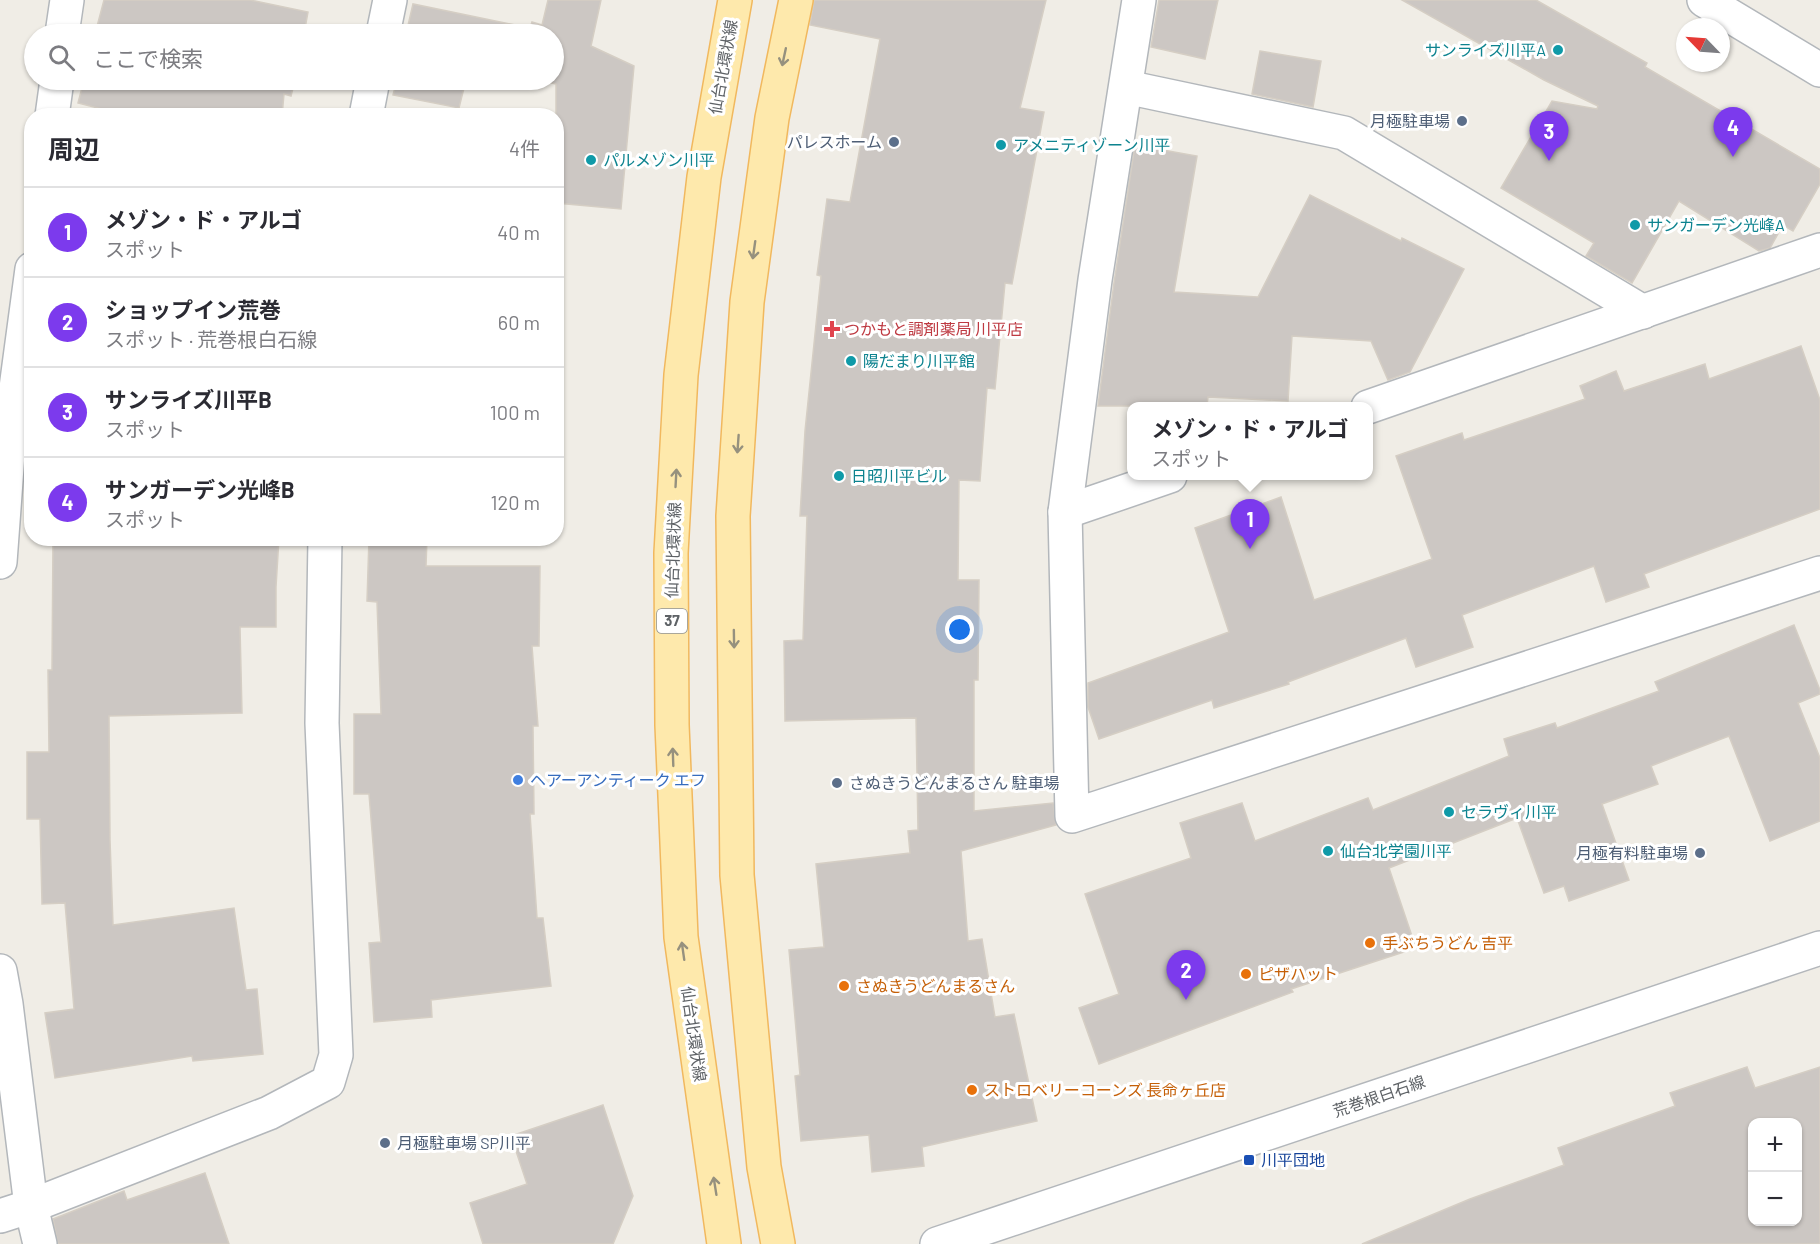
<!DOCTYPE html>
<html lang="ja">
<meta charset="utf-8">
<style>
body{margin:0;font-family:Barlow,"Noto Sans JP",sans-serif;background:#f2f2f3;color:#2b2b33}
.controls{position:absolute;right:18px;bottom:18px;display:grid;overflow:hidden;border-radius:12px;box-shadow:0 2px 4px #0004}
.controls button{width:54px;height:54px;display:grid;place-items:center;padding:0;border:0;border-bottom:2px solid #e1e1e2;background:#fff;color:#2b2b33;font:30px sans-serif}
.compass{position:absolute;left:1676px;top:18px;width:54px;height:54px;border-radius:50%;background:#fff;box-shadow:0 2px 4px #0004;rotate:295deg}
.you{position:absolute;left:960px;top:630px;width:21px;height:21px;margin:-15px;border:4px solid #fff;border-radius:50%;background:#1a73e8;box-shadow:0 0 0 9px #1a73e833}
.badge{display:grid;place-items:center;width:39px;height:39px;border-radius:50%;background:#7c3aed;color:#fff;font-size:20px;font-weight:700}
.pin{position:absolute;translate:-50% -50px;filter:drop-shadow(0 2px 3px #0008)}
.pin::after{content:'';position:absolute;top:32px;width:21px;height:18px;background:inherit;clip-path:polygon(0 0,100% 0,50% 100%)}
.popup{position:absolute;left:1127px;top:402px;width:246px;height:78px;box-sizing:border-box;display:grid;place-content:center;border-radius:12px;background:#fff;filter:drop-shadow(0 2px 4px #0005);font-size:20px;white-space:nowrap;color:#7c7c81}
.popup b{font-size:22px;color:#2b2b33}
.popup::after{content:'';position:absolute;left:50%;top:100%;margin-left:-12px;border:12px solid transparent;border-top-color:#fff}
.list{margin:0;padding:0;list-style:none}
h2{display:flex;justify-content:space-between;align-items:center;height:78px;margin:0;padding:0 24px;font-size:26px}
h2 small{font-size:20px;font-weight:400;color:#7c7c81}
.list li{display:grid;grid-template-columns:39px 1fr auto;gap:18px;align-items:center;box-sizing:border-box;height:90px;padding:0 24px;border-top:2px solid #e1e1e2}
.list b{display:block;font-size:22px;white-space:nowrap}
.list p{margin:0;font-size:20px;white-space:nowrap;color:#7c7c81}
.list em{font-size:20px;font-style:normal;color:#7c7c81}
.icon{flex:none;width:33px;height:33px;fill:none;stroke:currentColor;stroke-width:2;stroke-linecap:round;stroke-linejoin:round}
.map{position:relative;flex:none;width:1820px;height:1244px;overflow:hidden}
.search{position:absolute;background:#fff;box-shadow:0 2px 4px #0004;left:24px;top:24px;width:540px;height:66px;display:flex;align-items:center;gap:15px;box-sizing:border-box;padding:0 21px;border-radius:33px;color:#7c7c81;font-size:22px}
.panel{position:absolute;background:#fff;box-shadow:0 2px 4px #0004;left:24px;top:108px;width:540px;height:438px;border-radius:24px}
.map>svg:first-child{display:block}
.building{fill:#ccc7c3;stroke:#d5cec4;stroke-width:1.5;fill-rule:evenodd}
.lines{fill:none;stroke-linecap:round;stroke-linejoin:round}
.minor-casing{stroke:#b3b7bb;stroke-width:36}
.major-casing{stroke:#f1b85e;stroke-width:36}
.minor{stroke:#fff;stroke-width:33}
.major{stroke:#fee9ac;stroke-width:33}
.oneway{stroke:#96917e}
.culture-dot{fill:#0f9aa8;stroke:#fff;stroke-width:2}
.service-dot{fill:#5c6f8a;stroke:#fff;stroke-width:2}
.health-dot{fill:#e0444e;stroke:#fff;stroke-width:2}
.shop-dot{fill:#3f7fe0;stroke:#fff;stroke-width:2}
.food-dot{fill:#e8710a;stroke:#fff;stroke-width:2}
.transit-dot{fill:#1a4fb4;stroke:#fff;stroke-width:2}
.labels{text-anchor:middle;stroke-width:6;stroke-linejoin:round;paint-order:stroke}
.shield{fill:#fff;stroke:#8e9194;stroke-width:1.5}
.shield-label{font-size:15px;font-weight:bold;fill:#5e6266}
.culture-label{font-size:16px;fill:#0d838f;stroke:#fff;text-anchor:start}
.street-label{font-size:16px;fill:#5e6266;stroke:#fff}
.service-label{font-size:16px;fill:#4e5e75;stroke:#fff;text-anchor:end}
.health-label{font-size:16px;fill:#be3a42;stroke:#fff;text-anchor:start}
.shop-label{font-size:16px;fill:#366cbe;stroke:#fff;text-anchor:start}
.food-label{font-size:16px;fill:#c56008;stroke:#fff;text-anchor:start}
.transit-label{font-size:16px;fill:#164399;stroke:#fff;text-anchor:start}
</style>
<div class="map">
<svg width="1820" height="1244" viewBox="0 0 1820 1244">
<rect width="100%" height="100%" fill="#f0ede6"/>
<!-- building -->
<g class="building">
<path d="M104 0H250L308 12 304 34H95Z"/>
<path d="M548 0H601L591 46 634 66 621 209 556 203V84L537 80H554V34H406L413 4 530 28 532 22 542 25Z"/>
<path d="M814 0H1046L1020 108 1044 112 1012 284 1005 283 995 389 987 388 980 481 959 480 958 580H979L978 680H974V811L1053 803 1056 825 961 851 968 941 982 939 995 1017 1014 1014 1037 1121 922 1147 924 1166 872 1172 869 1135 801 1141 795 1076 800 1075 789 950 824 947 816 864 910 853 908 831 918 830 916 718 785 721 784 641 803 640 807 516H800L805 431 821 276 817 275 827 199 850 202 880 39 810 25Z"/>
<path d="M1159 0H1218L1205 59 1151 47Z"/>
<path d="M1402 0H1536L1647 63 1645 67 1820 169V184L1793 231 1783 225 1770 248 1759 251 1679 201 1632 283 1586 256 1594 243 1501 188 1552 101 1597 109 1598 106 1544 80Z"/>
<path d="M1260 51 1321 61 1313 107 1252 94Z"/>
<path d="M84 80H295L291 96 284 94 282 116H129L78 103Z"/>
<path d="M397 80H466L459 108 393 95Z"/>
<path d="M1135 145 1197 156 1174 292 1258 297 1310 195 1401 241 1402 238 1464 269 1410 372 1388 380 1371 341 1292 336 1288 401 1208 397 1207 406H1098L1114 283Z"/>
<path d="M1801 346 1820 400V509L1644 574 1649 587 1606 602 1594 566 1462 615 1473 647 1416 667 1406 638 1288 682 1289 684 1214 708 1212 700 1099 739 1088 707V683L1229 632 1195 528 1281 497 1314 600 1432 559 1396 456 1462 433 1464 440 1585 399 1580 386 1616 371 1624 391 1705 364 1709 379Z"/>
<path d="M53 538H279L276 587V627H240L242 713 109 716 110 840 113 925 234 908 246 990 257 989 263 1054 193 1061 192 1056 55 1078 45 1013 74 1009 65 903 42 904 40 819H27V752H49L48 670H52Z"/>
<path d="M369 538H427L426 566H540L539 646H532L538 726H533L534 814H530L537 918H543L551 986 431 1000 432 1017 374 1022 369 943 381 942 369 794H354V714H381L377 602 367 601Z"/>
<path d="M1794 625 1820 690V694L1798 703 1820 758V821L1770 841 1729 736 1651 766 1658 784 1602 804 1629 880 1569 901 1564 886 1544 893 1517 818 1389 868 1416 948 1291 989 1293 992 1099 1064 1079 1008 1119 994 1085 894 1191 858 1180 823 1242 803 1255 841 1368 798 1373 810 1509 756 1504 739 1555 723 1557 728 1659 691 1655 682Z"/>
<path d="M1747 1067 1755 1088 1820 1067V1244H1362L1470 1199 1564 1165 1558 1148 1675 1106 1670 1093ZM1752 1122H1797V1221H1752Z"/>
<path d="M603 1105 633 1196 613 1244H483L470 1203 527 1184 511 1136Z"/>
<path d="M205 1173 229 1244H58L53 1219 124 1191 127 1200Z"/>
</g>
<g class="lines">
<defs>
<g id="minor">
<path d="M1139 0 1095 280 1065 512 1072 816 1820 573"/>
<path d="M1704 0 1820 70"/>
<path d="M62 34 67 0"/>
<path d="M383 34 390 0"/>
<path d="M1126 87 1344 133 1643 312"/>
<path d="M52 116 57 80"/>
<path d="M366 116 373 80"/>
<path d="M1368 407 1820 250"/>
<path d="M1065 512 1170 476"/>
<path d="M0 562 9 440 32 269"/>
<path d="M0 971 6 1004 31 1206 40 1244"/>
<path d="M0 1216 31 1206 269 1113 328 1082 336 1055 322 723 325 538"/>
<path d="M937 1244 1820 948"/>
</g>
<g id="major">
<path d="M724 1244 681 937 672 725 671 553 681 375 704 177 735 0"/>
<path d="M778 1244 764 1167 737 875 733 516 747 302 772 118 796 0"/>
</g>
</defs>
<!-- minor casing -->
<use href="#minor" class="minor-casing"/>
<!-- major casing -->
<use href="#major" class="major-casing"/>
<!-- minor -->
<use href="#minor" class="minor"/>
<!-- major -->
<use href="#major" class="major"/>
</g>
<!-- one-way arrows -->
<defs><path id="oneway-shaft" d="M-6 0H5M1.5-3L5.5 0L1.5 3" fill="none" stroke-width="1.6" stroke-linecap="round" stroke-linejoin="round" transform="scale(1.5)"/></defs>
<g class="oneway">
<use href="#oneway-shaft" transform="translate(784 57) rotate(102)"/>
<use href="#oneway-shaft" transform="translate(754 250) rotate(98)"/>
<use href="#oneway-shaft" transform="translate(738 444) rotate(94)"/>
<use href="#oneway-shaft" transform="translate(676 478) rotate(-87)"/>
<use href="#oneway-shaft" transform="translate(734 639) rotate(89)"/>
<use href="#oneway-shaft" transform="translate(673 757) rotate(-92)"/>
<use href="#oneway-shaft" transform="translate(683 951) rotate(-98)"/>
<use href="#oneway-shaft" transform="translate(715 1186) rotate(-99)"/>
</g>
<!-- markers -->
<g class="culture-dot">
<circle cx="1558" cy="50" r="6"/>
<circle cx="1001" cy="145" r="6"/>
<circle cx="591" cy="160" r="6"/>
<circle cx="1635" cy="225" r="6"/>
<circle cx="851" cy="361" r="6"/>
<circle cx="839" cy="476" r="6"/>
<circle cx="1449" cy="812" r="6"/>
<circle cx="1328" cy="851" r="6"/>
</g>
<g class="service-dot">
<circle cx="1462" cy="121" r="6"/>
<circle cx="894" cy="142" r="6"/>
<circle cx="837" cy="783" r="6"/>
<circle cx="1700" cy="853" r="6"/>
<circle cx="385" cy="1143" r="6"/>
</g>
<path class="health-dot" d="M829 320h6v6h6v6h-6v6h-6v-6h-6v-6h6z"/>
<circle class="shop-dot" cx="518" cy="780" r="6"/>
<g class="food-dot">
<circle cx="1370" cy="943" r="6"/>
<circle cx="1246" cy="974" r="6"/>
<circle cx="844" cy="986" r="6"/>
<circle cx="972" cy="1090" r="6"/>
</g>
<rect class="transit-dot" x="1243" y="1154" width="12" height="12" rx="3"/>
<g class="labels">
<!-- shield labels -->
<rect class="shield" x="657" y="609" width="30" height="24" rx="4.5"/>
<g class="shield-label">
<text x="672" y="626">37</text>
</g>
<!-- culture labels -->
<g class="culture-label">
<text x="1546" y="56" text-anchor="end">サンライズ川平A</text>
<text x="1013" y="151">アメニティゾーン川平</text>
<text x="603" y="166">パルメゾン川平</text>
<text x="1647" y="231">サンガーデン光峰A</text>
<text x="863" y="367">陽だまり川平館</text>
<text x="851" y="482">日昭川平ビル</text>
<text x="1461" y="818">セラヴィ川平</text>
<text x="1340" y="857">仙台北学園川平</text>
</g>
<!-- street labels -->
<g class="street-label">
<text transform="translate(723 67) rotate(-80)" y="6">仙台北環状線</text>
<text transform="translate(673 550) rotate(-88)" y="6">仙台北環状線</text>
<text transform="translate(694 1034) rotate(82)" y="6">仙台北環状線</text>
<text transform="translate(1379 1096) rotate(-19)" y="6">荒巻根白石線</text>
</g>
<!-- service labels -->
<g class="service-label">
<text x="1450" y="127">月極駐車場</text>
<text x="882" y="148">パレスホーム</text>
<text x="849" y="789" text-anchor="start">さぬきうどんまるさん 駐車場</text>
<text x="1688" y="859">月極有料駐車場</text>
<text x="397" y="1149" text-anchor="start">月極駐車場 SP川平</text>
</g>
<!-- health labels -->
<g class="health-label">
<text x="844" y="335">つかもと調剤薬局 川平店</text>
</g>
<!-- shop labels -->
<g class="shop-label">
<text x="530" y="786">ヘアーアンティーク エフ</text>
</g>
<!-- food labels -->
<g class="food-label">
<text x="1382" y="949">手ぶちうどん 吉平</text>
<text x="1258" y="980">ピザハット</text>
<text x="856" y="992">さぬきうどんまるさん</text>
<text x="984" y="1096">ストロベリーコーンズ 長命ヶ丘店</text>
</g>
<!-- transit labels -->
<g class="transit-label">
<text x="1261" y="1166">川平団地</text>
</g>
</g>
</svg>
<div class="controls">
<button>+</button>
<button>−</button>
</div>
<svg class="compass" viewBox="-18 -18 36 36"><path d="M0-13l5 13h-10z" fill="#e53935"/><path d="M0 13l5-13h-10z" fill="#7c7c81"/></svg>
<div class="you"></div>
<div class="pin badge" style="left:1250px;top:549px">1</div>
<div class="popup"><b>メゾン・ド・アルゴ</b>スポット</div>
<div class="pin badge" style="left:1186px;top:1000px">2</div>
<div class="pin badge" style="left:1549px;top:161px">3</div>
<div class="pin badge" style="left:1733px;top:157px">4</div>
<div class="search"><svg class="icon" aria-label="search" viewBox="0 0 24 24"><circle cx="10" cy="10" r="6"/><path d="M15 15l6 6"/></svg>ここで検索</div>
<section class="panel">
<h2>周辺<small>4件</small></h2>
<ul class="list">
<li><span class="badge">1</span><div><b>メゾン・ド・アルゴ</b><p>スポット</p></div><em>40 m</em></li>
<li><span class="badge">2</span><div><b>ショップイン荒巻</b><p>スポット · 荒巻根白石線</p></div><em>60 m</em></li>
<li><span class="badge">3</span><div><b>サンライズ川平B</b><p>スポット</p></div><em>100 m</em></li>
<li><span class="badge">4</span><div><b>サンガーデン光峰B</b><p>スポット</p></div><em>120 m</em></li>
</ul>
</section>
</div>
